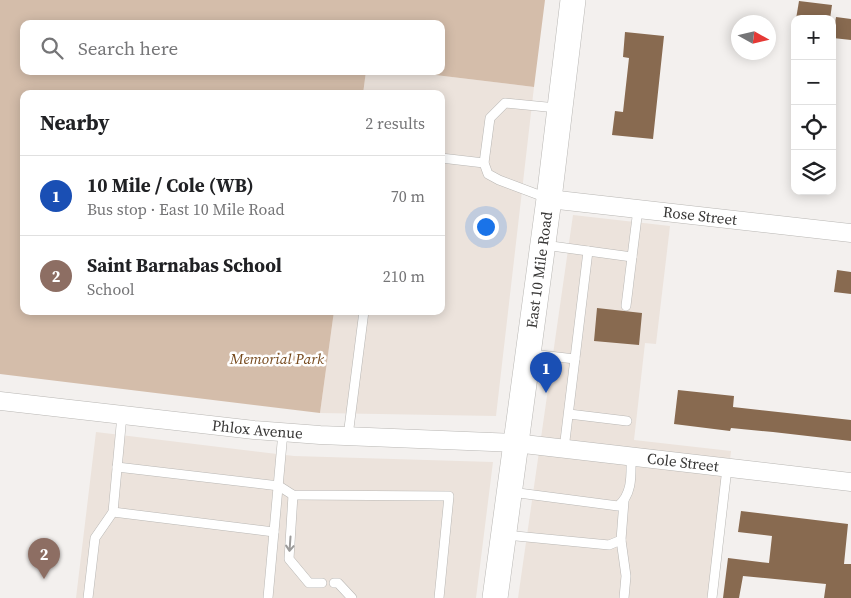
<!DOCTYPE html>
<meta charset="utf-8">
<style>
body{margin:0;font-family:"Source Serif 4",serif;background:#f6f6f6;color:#202124}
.controls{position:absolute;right:15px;top:15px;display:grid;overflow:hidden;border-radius:10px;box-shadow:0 2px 12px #0003}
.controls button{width:45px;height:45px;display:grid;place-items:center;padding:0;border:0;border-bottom:1px solid #e0e0e0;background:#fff;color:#202124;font:25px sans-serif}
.compass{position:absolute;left:731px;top:15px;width:45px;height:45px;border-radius:50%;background:#fff;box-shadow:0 2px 12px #0003;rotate:98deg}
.you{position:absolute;left:485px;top:226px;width:18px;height:18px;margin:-12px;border:4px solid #fff;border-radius:50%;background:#1a73e8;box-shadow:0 0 0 8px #1a73e833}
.badge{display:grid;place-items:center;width:32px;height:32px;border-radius:50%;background:#586be2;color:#fff;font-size:16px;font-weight:700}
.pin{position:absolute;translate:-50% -41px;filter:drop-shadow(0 1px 2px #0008)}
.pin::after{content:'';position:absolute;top:26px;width:18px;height:15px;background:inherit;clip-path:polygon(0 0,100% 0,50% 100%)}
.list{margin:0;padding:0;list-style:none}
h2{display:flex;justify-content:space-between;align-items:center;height:65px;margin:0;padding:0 20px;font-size:21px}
h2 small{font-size:16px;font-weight:400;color:#757577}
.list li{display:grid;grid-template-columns:32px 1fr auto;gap:15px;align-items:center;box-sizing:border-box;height:80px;padding:0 20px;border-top:1px solid #e0e0e0}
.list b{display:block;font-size:19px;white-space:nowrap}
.list p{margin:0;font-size:16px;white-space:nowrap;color:#757577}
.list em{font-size:16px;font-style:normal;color:#757577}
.icon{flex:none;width:28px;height:28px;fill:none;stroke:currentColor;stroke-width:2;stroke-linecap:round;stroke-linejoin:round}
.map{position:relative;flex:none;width:851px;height:598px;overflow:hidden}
.search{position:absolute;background:#fff;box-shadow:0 2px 12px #0003;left:20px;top:20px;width:425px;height:55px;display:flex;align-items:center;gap:12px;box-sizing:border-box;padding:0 18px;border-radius:10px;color:#757577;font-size:19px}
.panel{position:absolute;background:#fff;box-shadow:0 2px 12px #0003;left:20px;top:90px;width:425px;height:225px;border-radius:10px}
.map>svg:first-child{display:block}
.built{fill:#ece3dc}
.green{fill:#d4bdaa}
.building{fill:#886a50}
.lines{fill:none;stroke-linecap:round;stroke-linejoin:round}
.service-casing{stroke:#b9b7b4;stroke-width:10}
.minor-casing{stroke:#b9b7b4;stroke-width:19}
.secondary-casing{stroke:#b9b7b4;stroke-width:26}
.service{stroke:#fff;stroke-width:9}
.minor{stroke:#fff;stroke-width:18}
.secondary{stroke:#fff;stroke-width:25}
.oneway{stroke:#9c9b9a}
.labels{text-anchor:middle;stroke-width:5;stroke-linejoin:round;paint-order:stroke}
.street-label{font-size:15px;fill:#383736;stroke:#fff}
.park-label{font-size:15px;font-style:italic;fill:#76491c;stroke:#fff}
</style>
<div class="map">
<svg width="851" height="598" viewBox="0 0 851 598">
<rect width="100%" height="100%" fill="#f3f0ee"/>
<!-- built -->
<g class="built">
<path d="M366 71H402L534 87 496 416 320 413 334 311H441V94H363Z"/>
<path d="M573 215 670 226 656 344 645 343 634 440 731 451 714 598H518Z"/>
<path d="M96 432 294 456 493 462 476 598H76Z"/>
</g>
<!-- green -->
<path class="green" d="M0 0H545L534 87 402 71H441V24H24V71H366L363 94H24V311H334L320 413 0 374Z"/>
<!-- building -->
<g class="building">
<path d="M799 1 832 5 830 19H796Z"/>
<path d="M836 17 851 19V40L833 38Z"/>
<path d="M625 32 664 36 653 139 612 135 615 111 623 112 629 58 623 57Z"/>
<path d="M837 270 851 272V294L834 292Z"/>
<path d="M597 308 642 313 639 345 594 341Z"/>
<path d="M678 390 734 396 733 407 851 420V441L773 432 731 428 730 431 674 424Z"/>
<path d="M741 511 848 524 844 564H851V598H824L826 584 743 576 739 598H723L728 558 769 563 772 536 738 532Z"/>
</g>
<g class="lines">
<defs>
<g id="service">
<path d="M441 158 484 163"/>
<path d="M547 198 499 180 488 174 484 163 490 118 505 103 557 108"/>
<path d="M544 245 632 257 638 209"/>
<path d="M626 306 632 257"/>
<path d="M531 354 575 359"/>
<path d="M569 414 627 421"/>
<path d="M348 436 364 311"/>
<path d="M564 449 588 251"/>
<path d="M117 467 279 486 293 495 449 496 439 598"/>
<path d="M511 492 618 506C633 494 631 474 631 457"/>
<path d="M293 495 289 559 309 583H322"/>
<path d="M113 512 274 532"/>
<path d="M505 535 609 545 621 540 624 501"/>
<path d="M621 540 626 576 624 598"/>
<path d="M334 583H338L352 598"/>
<path d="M88 598 95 538 113 512 122 415"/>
<path d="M268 598 283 432"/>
<path d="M712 598 727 468"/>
</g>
<g id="minor">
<path id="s1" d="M549 199 851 233"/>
<path id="s2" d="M0 401 254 430 320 435 515 443 851 482"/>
</g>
<g id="secondary">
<path id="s3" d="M495 598 549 199 573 0"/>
</g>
</defs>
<!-- service casing -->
<use href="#service" class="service-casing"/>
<!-- minor casing -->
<use href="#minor" class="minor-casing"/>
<!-- secondary casing -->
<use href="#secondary" class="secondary-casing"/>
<!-- service -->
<use href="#service" class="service"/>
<!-- minor -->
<use href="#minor" class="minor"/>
<!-- secondary -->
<use href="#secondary" class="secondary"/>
</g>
<!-- one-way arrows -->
<defs><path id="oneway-shaft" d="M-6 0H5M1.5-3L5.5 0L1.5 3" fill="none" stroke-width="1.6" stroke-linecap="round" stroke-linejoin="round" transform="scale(1.25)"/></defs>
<use class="oneway" href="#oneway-shaft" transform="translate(290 544) rotate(94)"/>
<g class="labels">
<!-- street labels -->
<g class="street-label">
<text dy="5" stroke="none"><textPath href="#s1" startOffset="152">Rose Street</textPath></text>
<text dy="5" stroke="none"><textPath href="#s3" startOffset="331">East 10 Mile Road</textPath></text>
<text dy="5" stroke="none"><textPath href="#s2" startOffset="259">Phlox Avenue</textPath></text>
<text dy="5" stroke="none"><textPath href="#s2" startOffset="686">Cole Street</textPath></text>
</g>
<!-- park labels -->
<g class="park-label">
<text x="277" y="364">Memorial Park</text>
</g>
</g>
</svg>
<div class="controls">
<button>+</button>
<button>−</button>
<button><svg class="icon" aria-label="locate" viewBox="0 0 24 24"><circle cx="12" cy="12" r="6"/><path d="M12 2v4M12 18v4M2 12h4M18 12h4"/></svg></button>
<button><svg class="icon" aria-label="layers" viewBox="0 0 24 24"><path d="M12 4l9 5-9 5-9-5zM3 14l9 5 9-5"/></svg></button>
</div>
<svg class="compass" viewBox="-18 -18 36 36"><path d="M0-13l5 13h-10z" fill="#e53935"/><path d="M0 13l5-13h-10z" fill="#757577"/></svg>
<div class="you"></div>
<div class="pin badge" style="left:546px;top:393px;background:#1a4fb4">1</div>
<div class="pin badge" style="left:44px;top:579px;background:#8d6e63">2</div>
<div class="search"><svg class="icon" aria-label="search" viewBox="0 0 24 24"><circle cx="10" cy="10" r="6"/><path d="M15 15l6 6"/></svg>Search here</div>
<section class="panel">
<h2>Nearby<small>2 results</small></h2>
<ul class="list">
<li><span class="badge" style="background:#1a4fb4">1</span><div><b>10 Mile / Cole (WB)</b><p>Bus stop · East 10 Mile Road</p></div><em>70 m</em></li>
<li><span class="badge" style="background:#8d6e63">2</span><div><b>Saint Barnabas School</b><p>School</p></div><em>210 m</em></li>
</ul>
</section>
</div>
